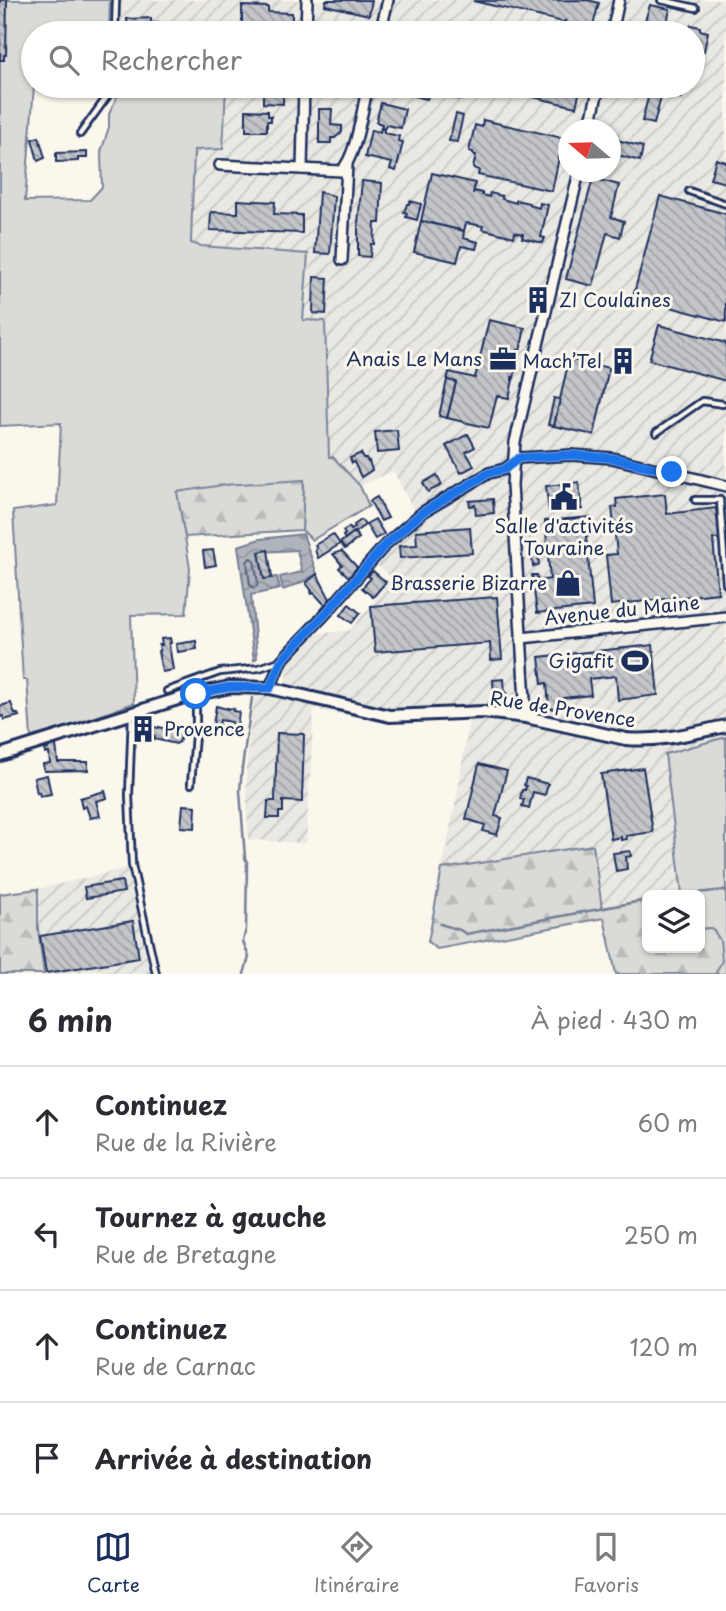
<!DOCTYPE html>
<html lang="fr">
<meta charset="utf-8">
<style>
body{margin:0;font-family:"Playpen Sans",sans-serif;background:#f7f7f7;color:#2b2b33}
.controls{position:absolute;right:21px;bottom:21px;display:grid;overflow:hidden;border-radius:10px;box-shadow:0 2px 5px #0004}
.controls button{width:63px;height:63px;display:grid;place-items:center;padding:0;border:0;border-bottom:2px solid #e1e1e2;background:#fff;color:#2b2b33;font:35px sans-serif}
.compass{position:absolute;left:558px;top:119px;width:63px;height:63px;border-radius:50%;background:#fff;box-shadow:0 2px 5px #0004;rotate:289deg}
.stop{position:absolute;width:21px;height:21px;margin:-16px;border:5px solid #1a73e8;border-radius:50%;background:#fff}
.stop.end{background:#1a73e8;border-color:#fff;box-shadow:0 2px 7px #0008}
.list{margin:0;padding:0;list-style:none}
h2{display:flex;justify-content:space-between;align-items:center;height:91px;margin:0;padding:0 28px;font-size:30px}
h2 small{font-size:23px;font-weight:400;color:#7c7c81}
.list li{display:grid;grid-template-columns:46px 1fr auto;gap:21px;align-items:center;box-sizing:border-box;height:112px;padding:0 28px;border-top:2px solid #e1e1e2}
.list b{display:block;font-size:26px;white-space:nowrap}
.list p{margin:0;font-size:23px;white-space:nowrap;color:#7c7c81}
.list em{font-size:23px;font-style:normal;color:#7c7c81}
.icon{flex:none;width:38px;height:38px;fill:none;stroke:currentColor;stroke-width:2;stroke-linecap:round;stroke-linejoin:round}
.map{position:relative;flex:none;width:726px;height:974px;overflow:hidden}
.search{position:absolute;background:#fff;box-shadow:0 2px 5px #0004;left:21px;right:21px;top:21px;height:77px;display:flex;align-items:center;gap:18px;box-sizing:border-box;padding:0 24px;border-radius:38px;color:#7c7c81;font-size:26px}
.sheet{height:539px;background:#fff}
nav{display:flex;justify-content:space-around;align-items:center;box-sizing:border-box;height:98px;border-top:2px solid #e1e1e2;background:#fff;font-size:19px;color:#7c7c81}
nav a{display:grid;justify-items:center;gap:4px}
nav .on{color:#1b2f5e}
.map>svg:first-child{display:block}
.industrial{fill:url(#industrial-furrows);fill-rule:evenodd}
.grass{fill:#dadad7;stroke:#7a849a;stroke-width:2}
.forest{fill:url(#forest-firs);stroke:#7a849a;stroke-width:2}
.water{fill:url(#water-waves);stroke:#747e96;stroke-width:2}
.lines{fill:none;stroke-linecap:round;stroke-linejoin:round}
.shore{stroke:#566483;stroke-width:2}
.stream{stroke:#747e96;stroke-width:2.5}
.building{fill:url(#building-back-hatch);stroke:#1b2f5e;stroke-width:2}
.service-casing{stroke:#1b2f5e;stroke-width:10}
.minor-casing{stroke:#1b2f5e;stroke-width:14}
.tertiary-casing{stroke:#1b2f5e;stroke-width:16}
.service{stroke:#fbf7ec;stroke-width:4.5}
.minor{stroke:#fbf7ec;stroke-width:9}
.tertiary{stroke:#fbf7ec;stroke-width:10}
.route{stroke:#1a73e8;stroke-width:9}
.labels{text-anchor:middle;stroke-width:6;stroke-linejoin:round;paint-order:stroke}
.poi-label{font-size:19px;fill:#1b2f5e;stroke:#fbf7ec;text-anchor:end}
.street-label{font-size:19px;fill:#1b2f5e;stroke:#fbf7ec}
</style>
<div class="map">
<svg width="726" height="974" viewBox="0 0 726 974">
<defs>
<pattern id="industrial-furrows" width="10" height="10" patternUnits="userSpaceOnUse" patternTransform="scale(1.75)"><rect width="10" height="10" fill="#eae8e2"/><path d="M-1 1l2-2M0 10L10 0M9 11l2-2" fill="none" stroke="#c8c7c4"/></pattern>
<pattern id="forest-firs" width="22" height="20" patternUnits="userSpaceOnUse" patternTransform="scale(1.75)"><rect width="22" height="20" fill="#dadad7"/><path d="M5 1l3.5 6h-7zM16 11l3.5 6h-7z" fill="#babbbb"/></pattern>
<pattern id="water-waves" width="16" height="10" patternUnits="userSpaceOnUse" patternTransform="scale(1.75)"><rect width="16" height="10" fill="#afb3bb"/><path d="M0 5q4-4 8 0t8 0" fill="none" stroke="#8e929b"/></pattern>
<pattern id="building-back-hatch" width="6" height="6" patternUnits="userSpaceOnUse" patternTransform="scale(1.75)"><rect width="6" height="6" fill="#c3c5c9"/><path d="M-1 5l2 2M0 0l6 6M5-1l2 2" fill="none" stroke="#9ea0a6"/></pattern>
</defs>
<rect width="100%" height="100%" fill="#fbf7ec"/>
<filter id="ink" filterUnits="userSpaceOnUse"><feTurbulence type="fractalNoise" baseFrequency=".0143" numOctaves="2"/><feDisplacementMap in="SourceGraphic" scale="14" xChannelSelector="R" yChannelSelector="G"/><feConvolveMatrix kernelMatrix="1 2 1 2 8 2 1 2 1" color-interpolation-filters="sRGB"/></filter>
<g filter="url(#ink)">
<!-- industrial -->
<g class="industrial">
<path d="M110 0H726V737L665 754 682 894 647 895V901L602 909 593 845 442 869 458 789 469 720 388 723 314 709 306 843 248 840 246 769 254 696 285 695 287 661 317 634 351 630 392 578 376 564 420 521 393 471 360 486 334 457H329L325 321 302 320 201 246 191 243 194 149H223L226 86H693V33H109ZM568 130H610V172H568Z"/>
<path d="M127 868 151 974H101V969L63 974H44L38 929V889Z"/>
</g>
<!-- grass -->
<g class="grass">
<path d="M0 0H110L109 33H33L34 86 25 201 90 200 102 187 101 152 109 127V114L122 86H226L223 149 194 150 191 243 201 246 308 254 303 320 325 321 329 457H333L360 486 369 506 312 540 302 530 304 480 178 492 190 569 186 614 131 615 134 703 68 727 31 737 27 680H23L13 511 57 505 61 423 0 426Z"/>
<path d="M726 737V974H717L716 972 712 928 700 929V895L682 894 665 754Z"/>
</g>
<!-- forest -->
<g class="forest">
<path d="M304 480 302 530 185 537 177 492 223 485Z"/>
<path d="M593 845 602 908 647 900V948H700V929L712 928 720 940 722 961 716 972 717 974H616L604 918 437 949 428 942 442 869Z"/>
<path d="M38 889V929L44 974H0V894Z"/>
</g>
<!-- water -->
<path class="water" d="M303 534 317 574 298 584 283 590 280 577 302 572 297 550 260 552 264 579 277 577 280 589 251 595 257 658 254 660 238 546 260 539Z"/>
<g class="lines">
<!-- shore -->
<path class="shore" d="M250 558 254 560 258 583 257 586 254 588 250 585 247 562Z"/>
<!-- stream -->
<g class="stream">
<path d="M676 895 726 890"/>
<path d="M440 924 460 930 466 934 647 900"/>
<path d="M244 974 249 957 243 941 246 929 247 862 245 858 240 791 242 768 252 698"/>
</g>
</g>
<!-- building -->
<g class="building">
<path d="M0 0H7L6 55H4V60H0Z"/>
<path d="M326 0H372L369 15 325 5Z"/>
<path d="M588 0 599 3 591 33H562L565 21 563 22 473 1Z"/>
<path d="M650 5 670 9 667 23 690 28 691 25 700 27V30L708 32 704 51 693 49V33H641Z"/>
<path d="M242 6 268 7V12L292 13V29L242 28Z"/>
<path d="M151 18V23H165L166 33H127V19Z"/>
<path d="M263 86H283V104L263 103Z"/>
<path d="M323 86H345L343 96 322 91Z"/>
<path d="M417 86H465L462 100 429 93 427 99 414 96Z"/>
<path d="M518 86H581L576 107 516 93Z"/>
<path d="M652 86H683L681 98 662 93 654 124 642 121 650 90H651Z"/>
<path d="M381 103 405 109 401 128 386 125 384 129 381 128 382 124 376 122Z"/>
<path d="M319 109H332L331 125 342 126V132L335 138H331V143H319Z"/>
<path d="M246 110 268 111V116H271V121H267V131H246Z"/>
<path d="M456 114 463 116 457 142 449 141Z"/>
<path d="M483 120 563 138 552 191 478 175 479 170 473 168 476 155 473 154V152L469 151 475 125 482 127Z"/>
<path d="M381 128 384 129V133L399 136 398 141 403 142 396 171 390 169 392 163 365 157 371 130 380 132Z"/>
<path d="M39 137 45 158 38 161 32 139Z"/>
<path d="M610 138 643 147 640 161 610 153Z"/>
<path d="M87 152V158H78V161L56 162V153Z"/>
<path d="M716 159 726 162V183L710 179Z"/>
<path d="M432 173 475 183 473 194 474 191 482 193V195L489 197 490 193 502 196V199L516 203V200L529 203V205L539 208 540 203 548 205 541 237 545 238 543 243 522 238 523 234 515 232 514 237 482 229 483 226 466 223 464 231 421 221Z"/>
<path d="M593 178 619 185 611 217 624 221 620 237 607 233 593 286 566 279Z"/>
<path d="M362 181 382 183 380 223H375L374 244H371L370 257 358 256V223Z"/>
<path d="M319 192 334 196 330 254 315 253Z"/>
<path d="M660 196 726 214V322L633 297Z"/>
<path d="M238 200 275 202 274 214 302 215V233L210 230 211 212 238 213Z"/>
<path d="M410 201 421 204 417 220 406 217 407 213 404 212 406 207 407 204H409Z"/>
<path d="M421 221 464 231 463 238 478 242 476 249 461 246 457 262 414 252Z"/>
<path d="M314 277 328 278 326 314 313 313Z"/>
<path d="M489 320 525 328 520 351 518 350V353H519L514 378 512 377V380H513L509 398 497 396 489 428 447 418 456 382 447 380 449 372 475 378Z"/>
<path d="M659 325 726 343V381L649 360Z"/>
<path d="M569 359 609 368 594 435 554 426Z"/>
<path d="M447 380 456 382 447 418 439 416Z"/>
<path d="M554 398 560 399 554 426 548 425Z"/>
<path d="M397 430 399 451 377 453 375 432Z"/>
<path d="M468 434 475 447 466 452 474 466 461 473 446 446Z"/>
<path d="M361 453 363 458H366L368 462 369 461 372 470 361 477 354 462 352 463 350 458Z"/>
<path d="M437 475 442 485 428 492 423 483Z"/>
<path d="M579 482 582 509 549 512 546 486Z"/>
<path d="M665 494 667 514 716 508 720 539H713L718 593 611 605 606 555 617 554 612 507H617L616 499Z"/>
<path d="M377 497 388 518 381 521 370 501Z"/>
<path d="M493 499 494 513 476 515 475 505 470 506 469 501Z"/>
<path d="M590 517 592 535 586 536 593 607 537 613 532 575H537L538 581 550 579 545 521Z"/>
<path d="M375 519 384 534 375 539 366 524Z"/>
<path d="M361 520 365 525 345 539 343 536 345 534 343 531 349 527 351 530 355 527 354 525Z"/>
<path d="M470 527 472 553 400 558 399 546 417 545 416 531Z"/>
<path d="M354 532 359 538 345 549 340 543Z"/>
<path d="M333 534 340 544 318 558 315 550 317 548 315 545Z"/>
<path d="M537 543 539 565 533 566 530 544Z"/>
<path d="M213 550 216 565 205 567 203 551Z"/>
<path d="M268 550 272 578 264 579 259 552Z"/>
<path d="M342 551 357 567 349 577 339 568 342 565 333 554Z"/>
<path d="M373 571 386 582 373 597 362 588 371 578 368 576Z"/>
<path d="M317 574 330 599 325 605 314 593 312 594 311 592 312 591 306 583Z"/>
<path d="M497 597 502 659 491 660 490 643 375 652 371 606Z"/>
<path d="M349 604 360 613 352 623 341 615Z"/>
<path d="M170 638 171 643 169 644 173 670 162 672 158 651 160 650 159 645H162L161 639Z"/>
<path d="M196 641 197 649 178 652 176 644Z"/>
<path d="M653 645 658 695 618 700 616 676 589 679 591 695 564 698 565 707 549 709 547 683 542 684 539 657Z"/>
<path d="M504 679 505 693H507L508 697 494 699 493 680Z"/>
<path d="M11 703 15 714H18L19 716 4 720 3 716 0 717V706Z"/>
<path d="M216 706 227 709V708L234 709 233 711 239 712 237 727 231 726 232 722 220 720 219 726 213 725Z"/>
<path d="M154 727 158 728 159 727 176 732 175 733 179 734 181 737 179 742 176 744 154 739 155 736 151 735Z"/>
<path d="M277 733 304 734 302 802 283 801V812H279V818H267L268 801H275Z"/>
<path d="M48 745H56L58 762H88V770L44 771 43 764 50 763 49 753H45L44 750 48 749Z"/>
<path d="M479 764 507 771 495 816 502 818 497 835 483 831 485 825 466 819Z"/>
<path d="M643 768 653 832 626 836 627 839 621 840V837L611 839 601 774Z"/>
<path d="M47 775 51 794 40 796 39 792 37 793 34 778Z"/>
<path d="M526 778 548 784 545 795 533 792 529 808 522 806 524 800 520 799 522 790H525L526 786 524 785Z"/>
<path d="M105 791 107 798 96 801 100 816 90 818 86 806 82 808 80 798Z"/>
<path d="M183 805 196 806 195 828 181 827Z"/>
<path d="M630 851 631 856 626 857 627 869 616 871 613 853Z"/>
<path d="M122 881 124 892 86 898 84 887Z"/>
<path d="M133 921 139 958 46 973 40 936Z"/>
</g>
<g class="lines">
<defs>
<g id="service">
<path d="M661 0 696 8"/>
<path d="M115 33 116 0"/>
<path d="M80 134 109 94 110 86"/>
<path d="M689 191 726 204"/>
<path d="M656 433 702 401 723 404"/>
<path d="M695 500H720L726 584"/>
<path d="M167 691 220 672 259 668 280 661"/>
<path d="M132 715 129 795 132 865 156 974"/>
<path d="M191 784 196 723V695"/>
</g>
<g id="minor">
<path d="M306 33 307 0"/>
<path d="M380 33 388 0"/>
<path d="M612 33 619 0"/>
<path d="M589 130 599 86"/>
<path d="M220 165 341 171C357 156 362 108 368 86"/>
<path d="M302 169 304 86"/>
<path d="M342 260 347 165"/>
<path d="M521 638 726 617"/>
<path d="M270 688 281 661 328 611 386 544 423 512 489 473 505 469 519 458 572 455 612 458 726 486"/>
<path d="M526 717 512 485 515 442 579 172"/>
</g>
<path id="tertiary" d="M0 755 184 697 230 687 270 688 390 716 483 712 526 717 626 739C661 742 692 733 726 726"/>
</defs>
<!-- service casing -->
<use href="#service" class="service-casing"/>
<!-- minor casing -->
<use href="#minor" class="minor-casing"/>
<!-- tertiary casing -->
<use href="#tertiary" class="tertiary-casing"/>
<!-- service -->
<use href="#service" class="service"/>
<!-- minor -->
<use href="#minor" class="minor"/>
<!-- tertiary -->
<use href="#tertiary" class="tertiary"/>
</g>
</g>
<g class="lines" filter="url(#ink)">
<!-- route -->
<path class="route" d="M196 694 230 687 270 688 281 661 328 611 386 544 423 512 489 473 505 469 519 458 572 455 612 458 672 472"/>
</g>
<!-- icons -->
<defs>
<symbol id="building-bare" viewBox="-9 -9 18 18"><path d="M-4-6H4V6H1V3H-1V6H-4ZM-2.5-4.3h1.7v1.8h-1.7ZM.8-4.3h1.7v1.8H.8ZM-2.5-1h1.7V.8h-1.7ZM.8-1h1.7V.8H.8Z" fill="#1b2f5e" stroke="#fbf7ec" stroke-width="2.5" paint-order="stroke"/></symbol>
<symbol id="office-bare" viewBox="-9 -9 18 18"><path d="M-6-3h4V-5.5h4V-3h4V5H-6ZM-1-4.5V-3h2v-1.5ZM-6 0V1H6V0Z" fill="#1b2f5e" stroke="#fbf7ec" stroke-width="2.5" paint-order="stroke"/></symbol>
<symbol id="civic-bare" viewBox="-9 -9 18 18"><path d="M-.6-6.5H3V-4.5H.6V-3L4-1V1h2V6H-6V1h2V-1L-.6-3ZM-1.2 2.5V6h2.4V2.5Z" fill="#1b2f5e" stroke="#fbf7ec" stroke-width="2.5" paint-order="stroke"/></symbol>
<symbol id="shop-bare" viewBox="-9 -9 18 18"><path d="M-5-2.5h2.3a2.7 3.5 0 0 1 5.4 0H5L5.5 6h-11ZM-1.5-2.5h3a1.5 2.3 0 0 0-3 0Z" fill="#1b2f5e" stroke="#fbf7ec" stroke-width="2.5" paint-order="stroke"/></symbol>
<symbol id="stadium-bare" viewBox="-9 -9 18 18"><path d="M0-5a6.5 5 0 1 0 0 10a6.5 5 0 1 0 0-10ZM-3.5-1.8h7v3.6h-7Z" fill="#1b2f5e" stroke="#fbf7ec" stroke-width="2.5" paint-order="stroke"/></symbol>
</defs>
<g fill-rule="evenodd">
<use href="#building-bare" x="519" y="281" width="38" height="38"/>
<use href="#office-bare" x="484" y="340" width="38" height="38"/>
<use href="#building-bare" x="604" y="342" width="38" height="38"/>
<use href="#civic-bare" x="545" y="478" width="38" height="38"/>
<use href="#shop-bare" x="549" y="564" width="38" height="38"/>
<use href="#stadium-bare" x="616" y="642" width="38" height="38"/>
<use href="#building-bare" x="124" y="710" width="38" height="38"/>
</g>
<g class="labels">
<!-- poi labels -->
<g class="poi-label">
<text x="559" y="307" text-anchor="start">ZI Coulaines</text>
<text x="482" y="366">Anais Le Mans</text>
<text x="602" y="368">Mach’Tel</text>
<text x="564" y="533" text-anchor="middle">Salle d'activités<tspan x="564" dy="22">Touraine</tspan></text>
<text x="547" y="590">Brasserie Bizarre</text>
<text x="614" y="668">Gigafit</text>
<text x="164" y="736" text-anchor="start">Provence</text>
</g>
<!-- street labels -->
<g class="street-label">
<text transform="translate(622 610) rotate(-6)" y="7">Avenue du Maine</text>
<text transform="translate(563 709) rotate(9)" y="7">Rue de Provence</text>
</g>
</g>
</svg>
<div class="controls">
<button><svg class="icon" aria-label="layers" viewBox="0 0 24 24"><path d="M12 4l9 5-9 5-9-5zM3 14l9 5 9-5"/></svg></button>
</div>
<svg class="compass" viewBox="-18 -18 36 36"><path d="M0-13l5 13h-10z" fill="#e53935"/><path d="M0 13l5-13h-10z" fill="#7c7c81"/></svg>
<div class="stop" style="left:196px;top:694px"></div>
<div class="stop end" style="left:672px;top:472px"></div>
<div class="search"><svg class="icon" aria-label="search" viewBox="0 0 24 24"><circle cx="10" cy="10" r="6"/><path d="M15 15l6 6"/></svg>Rechercher</div>
</div>
<section class="sheet">
<h2>6 min<small>À pied · 430 m</small></h2>
<ul class="list">
<li><svg class="icon" aria-label="ahead" viewBox="0 0 24 24"><path d="M12 20V5M6 11l6-6 6 6"/></svg><div><b>Continuez</b><p>Rue de la Rivière</p></div><em>60 m</em></li>
<li><svg class="icon" aria-label="left" viewBox="0 0 24 24"><path d="M17 20v-9H6M10 6l-5 5 5 5"/></svg><div><b>Tournez à gauche</b><p>Rue de Bretagne</p></div><em>250 m</em></li>
<li><svg class="icon" aria-label="ahead" viewBox="0 0 24 24"><path d="M12 20V5M6 11l6-6 6 6"/></svg><div><b>Continuez</b><p>Rue de Carnac</p></div><em>120 m</em></li>
<li><svg class="icon" aria-label="arrive" viewBox="0 0 24 24"><path d="M6 21V4h12l-3 4 3 4H6"/></svg><div><b>Arrivée à destination</b></div></li>
</ul>
</section>
<nav>
<a class="on"><svg class="icon" aria-label="map" viewBox="0 0 24 24"><path d="M3 6l6-2 6 2 6-2v14l-6 2-6-2-6 2zM9 4v14M15 6v14"/></svg>Carte</a>
<a><svg class="icon" aria-label="directions" viewBox="0 0 24 24"><path d="M12 3l9 9-9 9-9-9zM9 14v-3h6M13 9l2 2-2 2"/></svg>Itinéraire</a>
<a><svg class="icon" aria-label="saved" viewBox="0 0 24 24"><path d="M7 4h10v16l-5-4-5 4z"/></svg>Favoris</a>
</nav>
